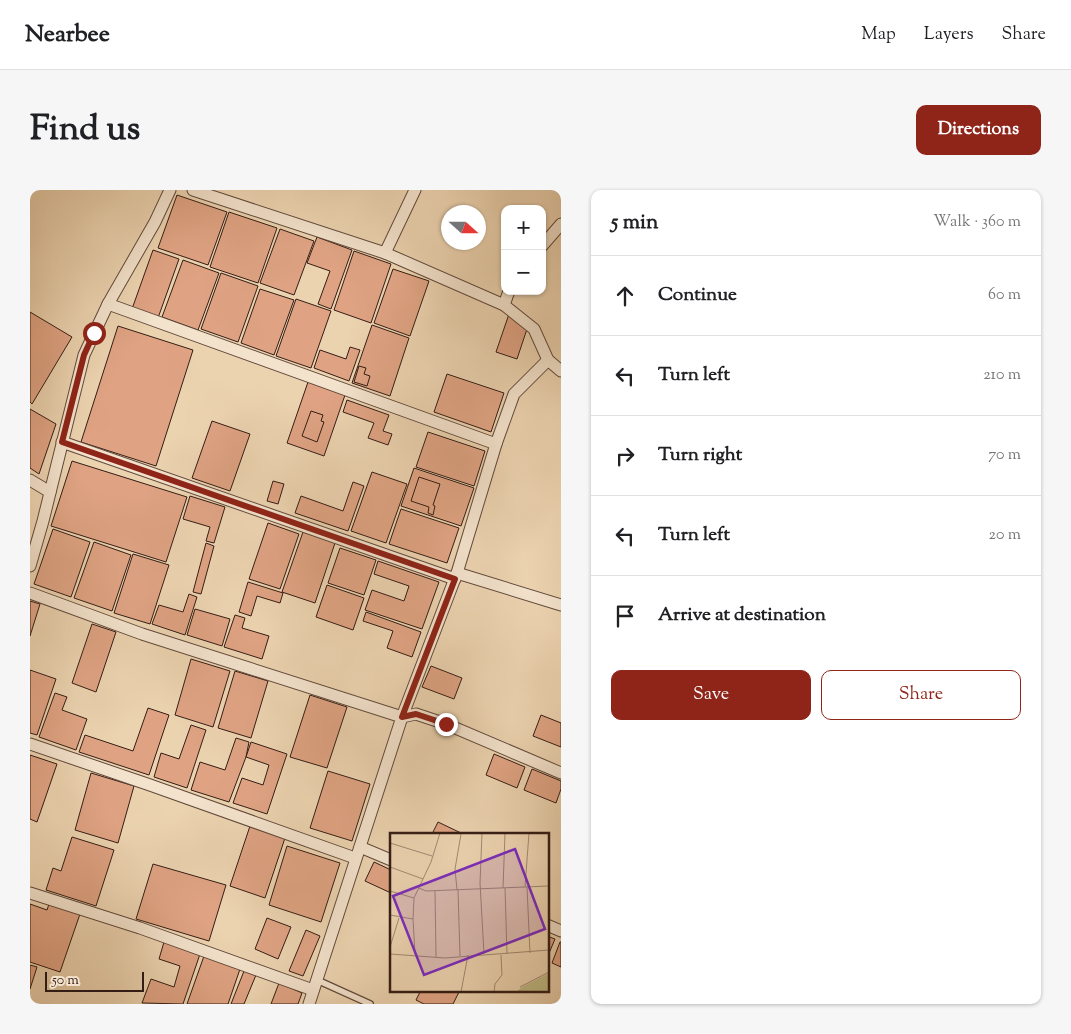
<!DOCTYPE html>
<meta charset="utf-8">
<style>
body{margin:0;font-family:"Sorts Mill Goudy",serif;background:#f6f6f6;color:#202124}
.controls{position:absolute;right:15px;top:15px;display:grid;overflow:hidden;border-radius:10px;box-shadow:0 1px 4px #0004}
.controls button{width:45px;height:45px;display:grid;place-items:center;padding:0;border:0;border-bottom:1px solid #e0e0e0;background:#fff;color:#202124;font:25px sans-serif}
.compass{position:absolute;left:411px;top:15px;width:45px;height:45px;border-radius:50%;background:#fff;box-shadow:0 1px 4px #0004;rotate:111deg}
.scale{position:absolute;left:15px;bottom:12px;width:99px;box-sizing:border-box;padding-left:5px;border:2px solid #341d15;border-top:0;font-size:14px;line-height:18px;white-space:nowrap;color:#341d15;-webkit-text-stroke:4px #f3e2cc;paint-order:stroke}
.stop{position:absolute;width:15px;height:15px;margin:-11px;border:4px solid #8f2418;border-radius:50%;background:#fff}
.stop.end{background:#8f2418;border-color:#fff;box-shadow:0 1px 5px #0008}
.list{margin:0;padding:0;list-style:none}
h2{display:flex;justify-content:space-between;align-items:center;height:65px;margin:0;padding:0 20px;font-size:21px}
h2 small{font-size:16px;font-weight:400;color:#757577}
.list li{display:grid;grid-template-columns:32px 1fr auto;gap:15px;align-items:center;box-sizing:border-box;height:80px;padding:0 20px;border-top:1px solid #e0e0e0}
.list b{display:block;font-size:19px;white-space:nowrap}
.list em{font-size:16px;font-style:normal;color:#757577}
.actions{display:flex;gap:10px;padding:15px 20px}
.actions a{flex:1;padding:11px 0;border:1px solid #8f2418;border-radius:10px;text-align:center;font-size:18px;color:#8f2418}
.actions .main{background:#8f2418;color:#fff}
.icon{flex:none;width:28px;height:28px;fill:none;stroke:currentColor;stroke-width:2;stroke-linecap:round;stroke-linejoin:round}
.map{position:relative;flex:none;width:531px;height:814px;overflow:hidden;border-radius:10px}
header{display:flex;align-items:center;gap:30px;box-sizing:border-box;height:70px;padding:0 25px;background:#fff;border-bottom:1px solid #e0e0e0}
header strong{font-size:24px}
nav{display:flex;gap:28px;margin-inline-start:auto;font-size:18px}
.intro{display:flex;align-items:center;justify-content:space-between;box-sizing:border-box;height:120px;padding:0 30px}
h1{margin:0;font-size:35px}
.button{padding:12px 22px;border-radius:10px;background:#8f2418;color:#fff;font-size:18px;font-weight:700}
main{display:flex;gap:30px;padding:0 30px}
aside{flex:1;background:#fff;border-radius:10px;box-shadow:0 1px 4px #0004}
.map>svg:first-child{display:block}
.building{fill:#dfa383;stroke:#341d15}
.lines{fill:none;stroke-linecap:round;stroke-linejoin:round}
.lane-casing{stroke:#624a3c;stroke-width:8}
.street-casing{stroke:#624a3c;stroke-width:13}
.lane{stroke:#f3e2cc;stroke-width:5.5}
.street{stroke:#f3e2cc;stroke-width:11}
.route{stroke:#8f2418;stroke-width:6}
.inset-road{fill:none;stroke:#a28a72;stroke-width:1}
.view{fill:#7b2cbf;fill-opacity:0.15;stroke:#7b2cbf;stroke-width:2.5}
.inset-edge{fill:none;stroke:#341d15;stroke-width:2.5}
</style>
<header>
<strong>Nearbee</strong>
<nav><a>Map</a><a>Layers</a><a>Share</a></nav>
</header>
<div class="intro"><h1>Find us</h1><a class="button">Directions</a></div>
<main>
<div class="map">
<svg width="531" height="814" viewBox="0 0 531 814">
<rect width="100%" height="100%" fill="#ecd3b0"/>
<filter id="stains"><feTurbulence type="fractalNoise" baseFrequency=".004" numOctaves="4"/><feColorMatrix values="0 0 0 0 .2 0 0 0 0 .09 0 0 0 0 .02 0 0 0 .5 -.17"/></filter>
<radialGradient id="worn" r=".72"><stop offset=".6" stop-color="#630" stop-opacity="0"/><stop offset="1" stop-color="#630" stop-opacity=".3"/></radialGradient>
<!-- building -->
<g class="building">
<path d="M147 5 197 22 178 75 128 58Z"/>
<path d="M199 22 247 38 228 93 180 77Z"/>
<path d="M250 39 284 51 264 105 230 93Z"/>
<path d="M287 47 322 60 301 119 288 114 300 81 277 73Z"/>
<path d="M123 60 149 69 128 128 102 119Z"/>
<path d="M324 61 361 74 341 133 304 120Z"/>
<path d="M153 70 189 83 168 140 132 127Z"/>
<path d="M363 79 399 91 380 146 344 133Z"/>
<path d="M191 83 228 96 208 152 171 139Z"/>
<path d="M230 99 264 110 244 165 211 153Z"/>
<path d="M266 109 301 121 281 178 246 166Z"/>
<path d="M0 122 42 147 2 214 0 212Z"/>
<path d="M479 124 497 139 487 169 466 162Z"/>
<path d="M342 135 379 148 360 206 322 193Z"/>
<path d="M88 136 163 160 126 276 51 252Z"/>
<path d="M320 157 330 160 319 191 284 178 290 160 316 169Z"/>
<path d="M329 176 336 178 334 184 340 186 337 196 324 192Z"/>
<path d="M417 184 474 203 461 242 404 222Z"/>
<path d="M278 192 315 205 294 266 257 253Z"/>
<path d="M317 210 359 225 353 241 362 244 358 255 338 248 344 233 313 222Z"/>
<path d="M0 219 26 234 9 284 0 278Z"/>
<path d="M281 221 293 225 291 231 294 232 287 252 272 246Z"/>
<path d="M182 231 220 244 200 301 162 288Z"/>
<path d="M398 242 455 261 444 296 386 277Z"/>
<path d="M42 271 157 307 136 372 21 336Z"/>
<path d="M384 278 444 298 431 336 371 316Z"/>
<path d="M342 282 377 294 356 353 321 341Z"/>
<path d="M389 287 410 294 403 315 405 316 403 325 398 323 399 317 381 311Z"/>
<path d="M243 291 254 294 248 314 237 311Z"/>
<path d="M323 292 334 296 318 341 265 323 271 306 313 321Z"/>
<path d="M160 306 195 317 184 353 176 351 180 337 153 329Z"/>
<path d="M371 319 429 338 417 373 359 354Z"/>
<path d="M238 333 269 344 250 399 219 389Z"/>
<path d="M23 339 60 352 41 407 4 394Z"/>
<path d="M273 342 305 353 285 413 252 402Z"/>
<path d="M64 352 101 365 82 421 44 408Z"/>
<path d="M176 353 184 356 171 404 163 402Z"/>
<path d="M310 358 346 370 334 405 298 393Z"/>
<path d="M103 364 139 375 120 434 84 423Z"/>
<path d="M348 371 409 392 392 439 335 420 342 400 374 411 379 396 344 384Z"/>
<path d="M218 392 253 403 250 413 227 406 221 426 209 422Z"/>
<path d="M297 395 334 408 323 440 286 427Z"/>
<path d="M159 404 167 407 155 445 122 434 129 415 153 422Z"/>
<path d="M0 411 10 414 0 446Z"/>
<path d="M165 419 200 429 192 456 157 445Z"/>
<path d="M336 422 391 442 382 467 357 458 363 441 333 431Z"/>
<path d="M205 425 215 428 212 438 239 446 232 469 194 457Z"/>
<path d="M62 434 86 442 66 502 42 493Z"/>
<path d="M161 469 200 481 183 537 145 525Z"/>
<path d="M401 476 432 488 424 509 392 497Z"/>
<path d="M0 480 26 489 7 545 0 543Z"/>
<path d="M205 481 238 491 221 548 188 538Z"/>
<path d="M25 503 37 507 32 520 57 529 46 560 9 547Z"/>
<path d="M280 505 317 517 297 578 260 567Z"/>
<path d="M118 518 139 525 119 585 49 562 55 545 103 561Z"/>
<path d="M511 525 531 533V557L503 546Z"/>
<path d="M161 535 176 540 157 598 124 587 131 563 149 569Z"/>
<path d="M206 548 219 552 216 567 199 612 161 600 170 572 195 580Z"/>
<path d="M221 552 257 564 237 624 203 613 212 588 233 595 239 575 216 567Z"/>
<path d="M464 564 495 577 487 598 456 585Z"/>
<path d="M0 565 27 574 7 632 0 629Z"/>
<path d="M502 579 531 591V599L526 613 494 600Z"/>
<path d="M298 581 340 594 322 651 280 638Z"/>
<path d="M61 583 104 596 88 653 45 640Z"/>
<path d="M408 632 431 643 430 644H402Z"/>
<path d="M220 636 255 648 235 708 200 696Z"/>
<path d="M42 647 84 660 66 716 16 700 23 678 31 681Z"/>
<path d="M257 656 310 673 291 732 239 715Z"/>
<path d="M344 672 361 680V703L335 691Z"/>
<path d="M123 674 196 695 179 751 106 729Z"/>
<path d="M0 714 17 720 19 714 50 724 30 782 0 772Z"/>
<path d="M237 728 261 737 248 769 225 759Z"/>
<path d="M276 740 290 746 273 786 259 781Z"/>
<path d="M517 746 525 749 517 768Z"/>
<path d="M134 752 170 764 153 814 112 813 121 789 144 797 150 776 129 769Z"/>
<path d="M530 752H531V777L522 773Z"/>
<path d="M174 766 210 779 198 814H157Z"/>
<path d="M0 775 7 777 0 799Z"/>
<path d="M214 781 226 785 214 814H201Z"/>
<path d="M249 793 272 803 268 814H241Z"/>
<path d="M391 800H430L423 814H394L386 810Z"/>
</g>
<g class="lines">
<defs>
<path id="lane" d="M287 790 340 814"/>
<g id="street">
<path d="M163 0 355 63 385 0"/>
<path d="M512 56 531 34"/>
<path d="M355 63 474 115"/>
<path d="M479 101 474 115 504 139 518 170 531 181"/>
<path d="M78 114 466 254"/>
<path d="M32 252 425 389"/>
<path d="M0 290 20 302"/>
<path d="M0 376 13 331 54 165 78 114 125 32 140 0"/>
<path d="M427 383 531 415"/>
<path d="M0 403 112 444 372 527 386 524 416 534 531 583"/>
<path d="M0 554 120 595 325 668"/>
<path d="M330 657 361 670"/>
<path d="M0 703 110 738 283 800"/>
<path d="M517 735 531 741"/>
<path d="M279 814 372 527 427 383 466 254 484 204 518 170"/>
</g>
</defs>
<!-- lane casing -->
<use href="#lane" class="lane-casing"/>
<!-- street casing -->
<use href="#street" class="street-casing"/>
<!-- lane -->
<use href="#lane" class="lane"/>
<!-- street -->
<use href="#street" class="street"/>
</g>
<g class="lines">
<!-- route -->
<path class="route" d="M64 143 54 165 32 252 425 389 372 527 386 524 416 534"/>
</g>
<!-- overview -->
<g transform="translate(360 643)">
<rect width="159" height="159" fill="#ecd3b0"/>
<path d="M159 140V159H126L132 154Z" fill="#bfba86"/>
<path class="inset-road" d="M92 0 90 50 94 121M0 10 42 23M0 34 33 46M135 54 139 0M137 54 140 120M29 55 36 58 159 53M113 55 115 0M115 55 117 121M67 57 65 36 71 1M68 57 70 123M0 58 24 65 41 29 50 0M45 58 46 124M0 82 23 86 25 121M23 86 24 65M0 114 9 85M0 121 55 125 159 117M130 154 159 139M71 159 78 122M104 159 105 151 112 142 111 122"/>
<path class="view" d="M125 16 155 96 34 142 3 63Z"/>
<rect width="159" height="159" class="inset-edge"/>
</g>
<rect width="100%" height="100%" filter="url(#stains)"/>
<rect width="100%" height="100%" fill="url(#worn)"/>
</svg>
<div class="controls">
<button>+</button>
<button>−</button>
</div>
<svg class="compass" viewBox="-18 -18 36 36"><path d="M0-13l5 13h-10z" fill="#e53935"/><path d="M0 13l5-13h-10z" fill="#757577"/></svg>
<div class="scale">50 m</div>
<div class="stop" style="left:64px;top:143px"></div>
<div class="stop end" style="left:416px;top:534px"></div>
</div>
<aside>
<h2>5 min<small>Walk · 360 m</small></h2>
<ul class="list">
<li><svg class="icon" aria-label="ahead" viewBox="0 0 24 24"><path d="M12 20V5M6 11l6-6 6 6"/></svg><div><b>Continue</b></div><em>60 m</em></li>
<li><svg class="icon" aria-label="left" viewBox="0 0 24 24"><path d="M17 20v-9H6M10 6l-5 5 5 5"/></svg><div><b>Turn left</b></div><em>210 m</em></li>
<li><svg class="icon" aria-label="right" viewBox="0 0 24 24"><path d="M7 20v-9h11M14 6l5 5-5 5"/></svg><div><b>Turn right</b></div><em>70 m</em></li>
<li><svg class="icon" aria-label="left" viewBox="0 0 24 24"><path d="M17 20v-9H6M10 6l-5 5 5 5"/></svg><div><b>Turn left</b></div><em>20 m</em></li>
<li><svg class="icon" aria-label="arrive" viewBox="0 0 24 24"><path d="M6 21V4h12l-3 4 3 4H6"/></svg><div><b>Arrive at destination</b></div></li>
</ul>
<div class="actions"><a class="main">Save</a><a>Share</a></div>
</aside>
</main>
